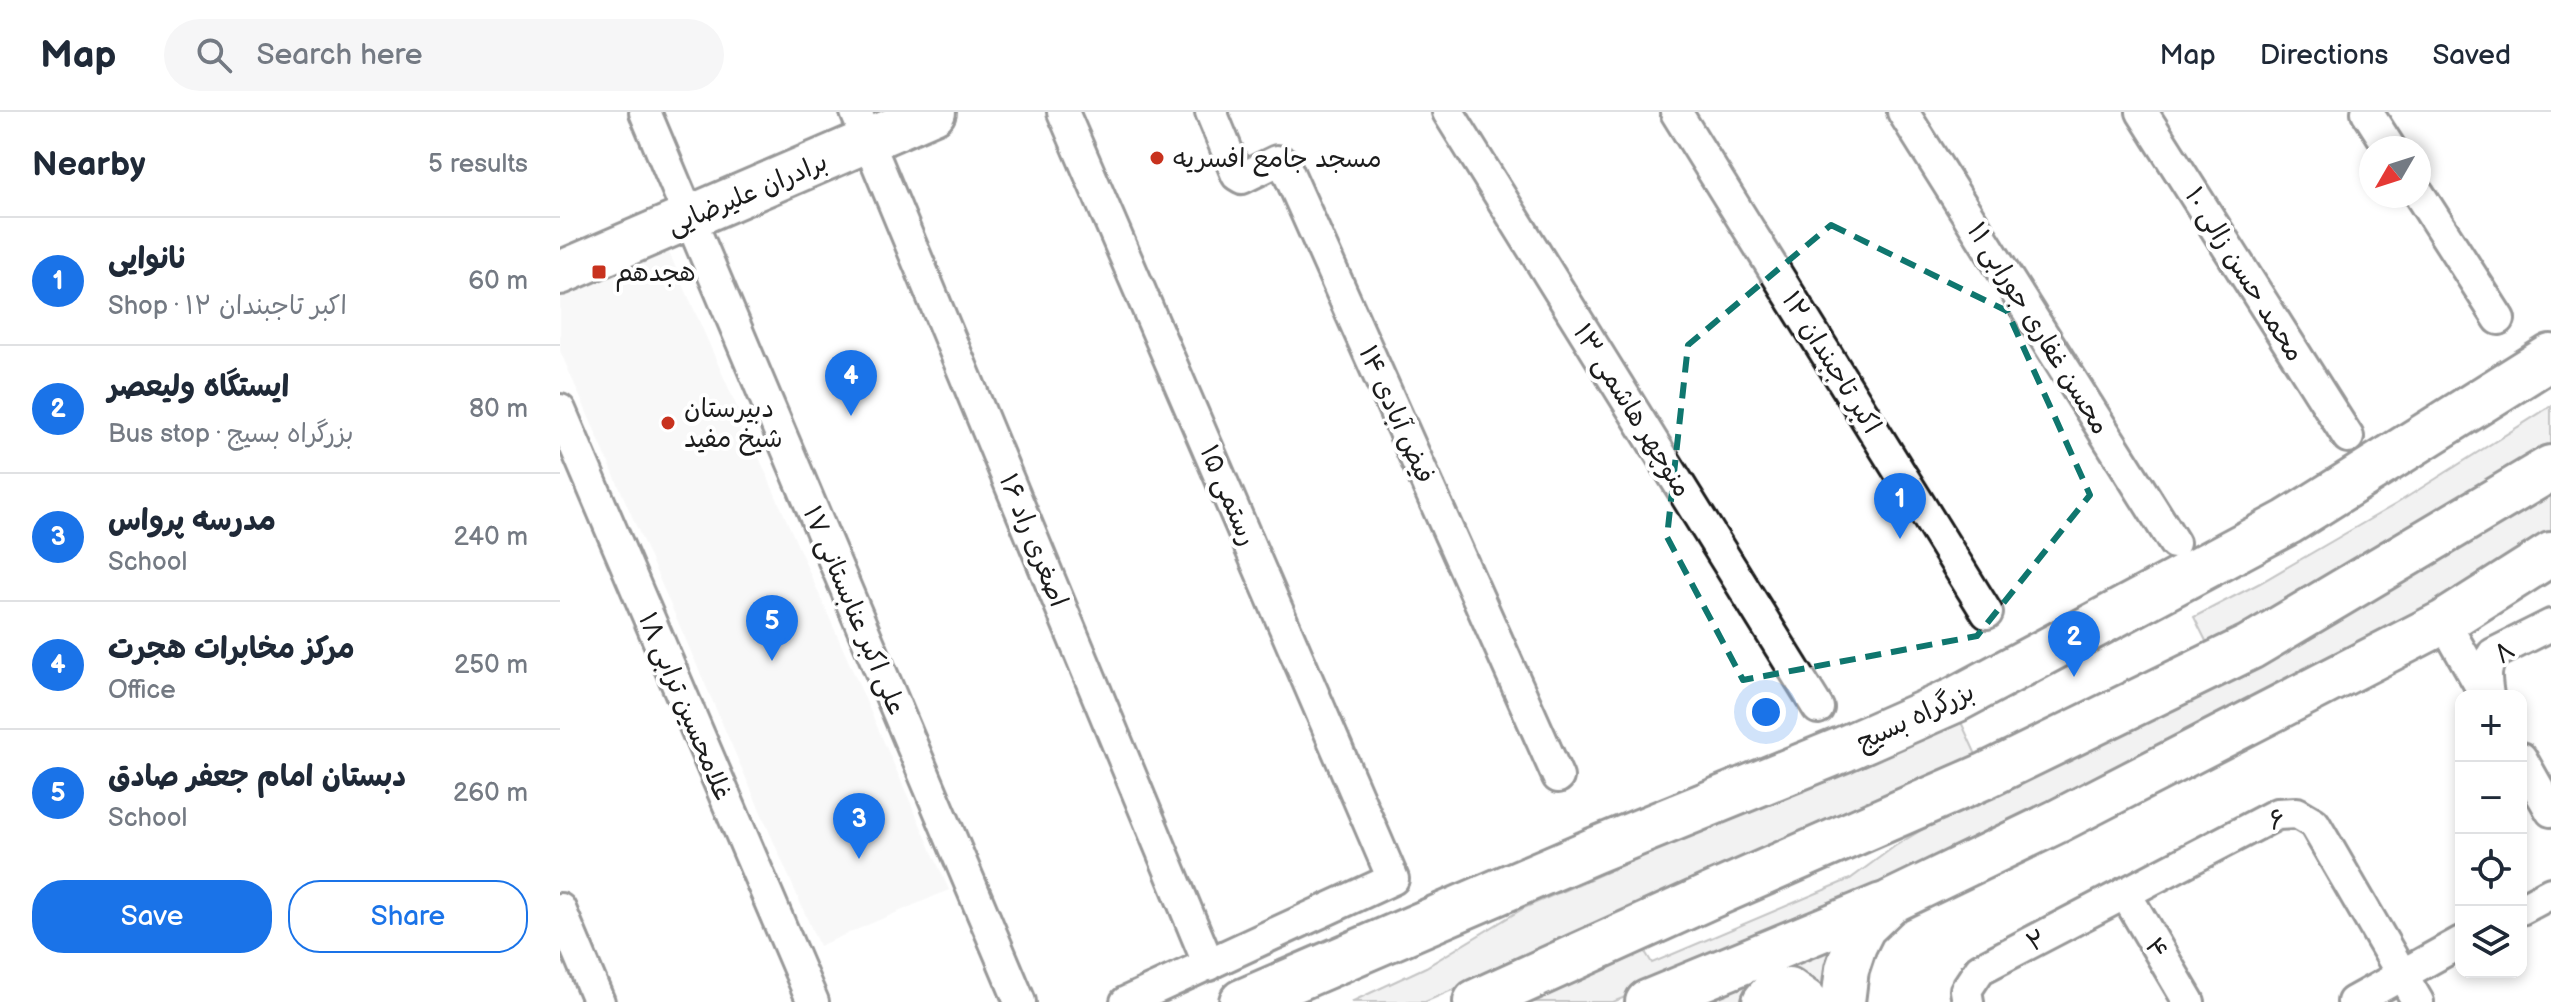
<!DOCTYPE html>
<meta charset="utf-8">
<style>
body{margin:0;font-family:"Balsamiq Sans","Playpen Sans Arabic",sans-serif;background:#f6f6f7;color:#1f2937}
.controls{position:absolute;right:24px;bottom:24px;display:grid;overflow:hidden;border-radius:16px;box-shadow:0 4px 12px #0003}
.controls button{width:72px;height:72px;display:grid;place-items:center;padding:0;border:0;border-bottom:2px solid #e0e1e3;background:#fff;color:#1f2937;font:40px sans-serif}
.compass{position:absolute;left:1799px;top:24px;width:72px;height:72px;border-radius:50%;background:#fff;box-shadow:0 4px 12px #0003;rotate:231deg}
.you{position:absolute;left:1206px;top:600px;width:28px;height:28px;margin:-20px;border:6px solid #fff;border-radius:50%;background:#1a73e8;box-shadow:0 0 0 12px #1a73e833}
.badge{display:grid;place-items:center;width:52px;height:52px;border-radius:50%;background:#1a73e8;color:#fff;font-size:26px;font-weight:700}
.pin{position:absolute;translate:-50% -66px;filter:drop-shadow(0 2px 4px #0008)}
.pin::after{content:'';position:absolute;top:42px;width:28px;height:24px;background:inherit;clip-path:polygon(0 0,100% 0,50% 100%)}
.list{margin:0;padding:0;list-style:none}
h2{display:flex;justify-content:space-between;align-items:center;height:104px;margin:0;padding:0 32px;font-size:34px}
h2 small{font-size:26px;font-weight:400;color:#747a83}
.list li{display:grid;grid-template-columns:52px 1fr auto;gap:24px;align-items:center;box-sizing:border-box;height:128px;padding:0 32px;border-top:2px solid #e0e1e3}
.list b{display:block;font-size:30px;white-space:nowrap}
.list p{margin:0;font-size:26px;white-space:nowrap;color:#747a83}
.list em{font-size:26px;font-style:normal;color:#747a83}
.actions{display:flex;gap:16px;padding:24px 32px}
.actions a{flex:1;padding:18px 0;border:2px solid #1a73e8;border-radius:32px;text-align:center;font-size:28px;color:#1a73e8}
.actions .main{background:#1a73e8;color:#fff}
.icon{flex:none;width:44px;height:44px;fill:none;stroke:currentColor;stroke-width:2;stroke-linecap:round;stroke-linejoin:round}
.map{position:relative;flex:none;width:1991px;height:890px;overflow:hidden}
header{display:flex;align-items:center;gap:48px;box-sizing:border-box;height:112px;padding:0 40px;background:#fff;border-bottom:2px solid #e0e1e3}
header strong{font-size:38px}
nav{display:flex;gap:44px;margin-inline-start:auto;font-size:28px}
.search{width:560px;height:72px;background:#f6f6f7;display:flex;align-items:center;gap:20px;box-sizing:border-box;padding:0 28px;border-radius:44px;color:#747a83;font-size:30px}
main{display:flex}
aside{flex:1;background:#fff}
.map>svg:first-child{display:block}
.built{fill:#f0f0f0}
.green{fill:#e2e2e2;stroke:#7f7f7f;stroke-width:2}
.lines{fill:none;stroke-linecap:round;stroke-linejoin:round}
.street-casing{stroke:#1c1c1c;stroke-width:36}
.secondary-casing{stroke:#1c1c1c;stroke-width:48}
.primary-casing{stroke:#1c1c1c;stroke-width:50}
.highway-casing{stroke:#1c1c1c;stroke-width:50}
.street{stroke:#fff;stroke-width:30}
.secondary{stroke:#fff;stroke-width:42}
.primary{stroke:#fff;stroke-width:44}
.highway{stroke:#fff;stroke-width:44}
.marked{fill:none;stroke:#0f766e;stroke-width:6;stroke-dasharray:16 10;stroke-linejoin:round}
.poi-dot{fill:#c8321e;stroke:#fff;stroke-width:3}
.labels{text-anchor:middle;stroke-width:8;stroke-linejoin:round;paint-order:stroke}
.poi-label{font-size:26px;fill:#1c1c1c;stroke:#fff;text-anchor:start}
.street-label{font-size:26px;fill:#1c1c1c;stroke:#fff}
</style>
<header>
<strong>Map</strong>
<div class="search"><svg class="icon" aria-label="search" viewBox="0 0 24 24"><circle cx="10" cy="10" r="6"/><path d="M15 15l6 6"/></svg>Search here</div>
<nav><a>Map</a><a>Directions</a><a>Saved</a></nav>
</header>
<main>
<aside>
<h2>Nearby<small>5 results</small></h2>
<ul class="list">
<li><span class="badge">1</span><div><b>نانوایی</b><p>Shop · اکبر تاجبندان ۱۲</p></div><em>60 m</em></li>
<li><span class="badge">2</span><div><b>ایستگاه ولیعصر</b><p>Bus stop · بزرگراه بسیج</p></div><em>80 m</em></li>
<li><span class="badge">3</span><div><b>مدرسه پرواس</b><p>School</p></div><em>240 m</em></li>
<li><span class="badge">4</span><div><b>مرکز مخابرات هجرت</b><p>Office</p></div><em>250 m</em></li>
<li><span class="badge">5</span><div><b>دبستان امام جعفر صادق</b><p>School</p></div><em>260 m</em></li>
</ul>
<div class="actions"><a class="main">Save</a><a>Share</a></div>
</aside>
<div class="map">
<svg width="1991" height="890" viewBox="0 0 1991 890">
<rect width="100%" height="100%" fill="#fff"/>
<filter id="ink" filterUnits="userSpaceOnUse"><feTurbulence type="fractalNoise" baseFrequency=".0125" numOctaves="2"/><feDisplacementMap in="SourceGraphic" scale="16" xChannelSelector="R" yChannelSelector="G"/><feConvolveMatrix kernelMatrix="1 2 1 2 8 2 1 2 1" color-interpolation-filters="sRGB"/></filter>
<g filter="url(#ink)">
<!-- built -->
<path class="built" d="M108 138 389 778 259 834 0 239V184Z"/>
<!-- green -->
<g class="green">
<path d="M1991 294V333L1825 434 1649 535 1634 505 1700 471 1836 392Z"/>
<path d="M1991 379V428L1650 621 1156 848 1053 890H955L1082 835 1092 851 1290 767 1335 734 1370 713 1433 683Z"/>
<path d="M1401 610 1418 647 865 890H791L866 855 964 796 1280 658Z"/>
<path d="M1286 823 1274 890H1163L1135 881Z"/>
</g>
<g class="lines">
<defs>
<g id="street">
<path d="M85 0 460 890"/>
<path d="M296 0 649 853"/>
<path d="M503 0 833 767 566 890"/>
<path d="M651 0 677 63 682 66 717 49 724 51 998 665"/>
<path d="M888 0 1258 596"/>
<path d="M1116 0 1427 501"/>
<path d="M1343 0 1614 431"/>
<path d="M1582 0 1788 325"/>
<path d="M1807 0 1830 36"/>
<path d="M1859 82 1939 207"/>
<path d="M0 298 253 890"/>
<path d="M1884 510 1925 582"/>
<path d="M1928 584C1926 568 1923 556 1933 542L1991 513"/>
<path d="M1961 646 1991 699"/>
<path d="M1565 781 1629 890"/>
<path d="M0 797 39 890"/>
<path d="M1961 797 1991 781"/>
<path d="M1408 890 1406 878 1420 857 1717 702 1737 701 1754 711 1858 890"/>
<path d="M1793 890 1901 830"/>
</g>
<g id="secondary">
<path d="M0 161 374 0"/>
<path d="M1087 890 1322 793"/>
<path d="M1283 890 1287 857 1295 833 1304 815 1330 790 1498 709 1884 510 1991 442"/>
</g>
<path id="primary" d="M1205 890 1213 881 1228 878 1245 890"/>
<g id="highway">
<path d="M682 890 1033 739 1284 637 1395 588 1728 410 1991 245"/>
<path d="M916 890 1148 785 1425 664 1690 535 1991 356"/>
</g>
</defs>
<!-- street casing -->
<use href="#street" class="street-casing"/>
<!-- secondary casing -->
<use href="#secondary" class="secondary-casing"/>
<!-- primary casing -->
<use href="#primary" class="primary-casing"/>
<!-- highway casing -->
<use href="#highway" class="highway-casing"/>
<!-- street -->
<use href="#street" class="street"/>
<!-- secondary -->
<use href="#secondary" class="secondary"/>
<!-- primary -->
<use href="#primary" class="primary"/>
<!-- highway -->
<use href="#highway" class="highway"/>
</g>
</g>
<!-- marked area -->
<path d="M0 0H1991V890H0ZM1271 113 1447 199 1530 383 1417 524 1183 568 1107 425 1128 233Z" fill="#fff" fill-opacity=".55" fill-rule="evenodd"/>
<path class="marked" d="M1271 113 1447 199 1530 383 1417 524 1183 568 1107 425 1128 233Z"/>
<!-- markers -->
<g class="poi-dot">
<circle cx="597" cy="46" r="8"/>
<rect x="31" y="152" width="16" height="16" rx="4"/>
<circle cx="108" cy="311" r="8"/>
</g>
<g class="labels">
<!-- poi labels -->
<g class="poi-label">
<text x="613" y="55">مسجد جامع افسریه</text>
<text x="55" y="169">هجدهم</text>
<text x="124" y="305">دبیرستان<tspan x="124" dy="30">شیخ مفید</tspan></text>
</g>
<!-- street labels -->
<g class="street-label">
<text transform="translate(187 81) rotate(-23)" y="9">برادران علیرضایی</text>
<text transform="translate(1685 162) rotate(58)" y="9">محمد حسن زالی ۱۰</text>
<text transform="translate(1479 216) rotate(58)" y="9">محسن غفاری جورابی ۱۱</text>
<text transform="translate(1272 250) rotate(58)" y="9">اکبر تاجبندان ۱۲</text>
<text transform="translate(1073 298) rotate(58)" y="9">منوچهر هاشمی ۱۳</text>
<text transform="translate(837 302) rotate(66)" y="9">فیض آبادی ۱۴</text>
<text transform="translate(669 383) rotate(67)" y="9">رستمی ۱۵</text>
<text transform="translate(474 428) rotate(68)" y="9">اصغری راد ۱۶</text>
<text transform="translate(295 498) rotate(67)" y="9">علی اکبر عنابستانی ۱۷</text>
<text transform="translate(1944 540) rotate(-35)" y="9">۸</text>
<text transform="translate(126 594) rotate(67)" y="9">غلامحسین ترابی ۱۸</text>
<text transform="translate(1355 604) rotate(-25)" y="9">بزرگراه بسیج</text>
<text transform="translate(1717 707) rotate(-17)" y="9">۶</text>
<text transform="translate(1476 828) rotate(-27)" y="9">۲</text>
<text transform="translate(1597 836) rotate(60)" y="9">۴</text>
</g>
</g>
</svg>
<div class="controls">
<button>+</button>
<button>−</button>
<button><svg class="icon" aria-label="locate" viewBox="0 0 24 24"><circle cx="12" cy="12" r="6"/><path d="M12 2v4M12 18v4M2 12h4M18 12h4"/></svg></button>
<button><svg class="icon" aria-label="layers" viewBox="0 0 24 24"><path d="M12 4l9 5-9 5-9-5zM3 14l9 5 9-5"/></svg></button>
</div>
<svg class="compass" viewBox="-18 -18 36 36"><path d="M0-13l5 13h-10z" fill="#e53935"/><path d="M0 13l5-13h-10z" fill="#747a83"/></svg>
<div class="you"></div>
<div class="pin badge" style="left:1340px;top:427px">1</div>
<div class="pin badge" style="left:1514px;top:565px">2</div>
<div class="pin badge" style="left:299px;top:747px">3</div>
<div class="pin badge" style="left:291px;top:304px">4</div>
<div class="pin badge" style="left:212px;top:549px">5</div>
</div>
</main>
